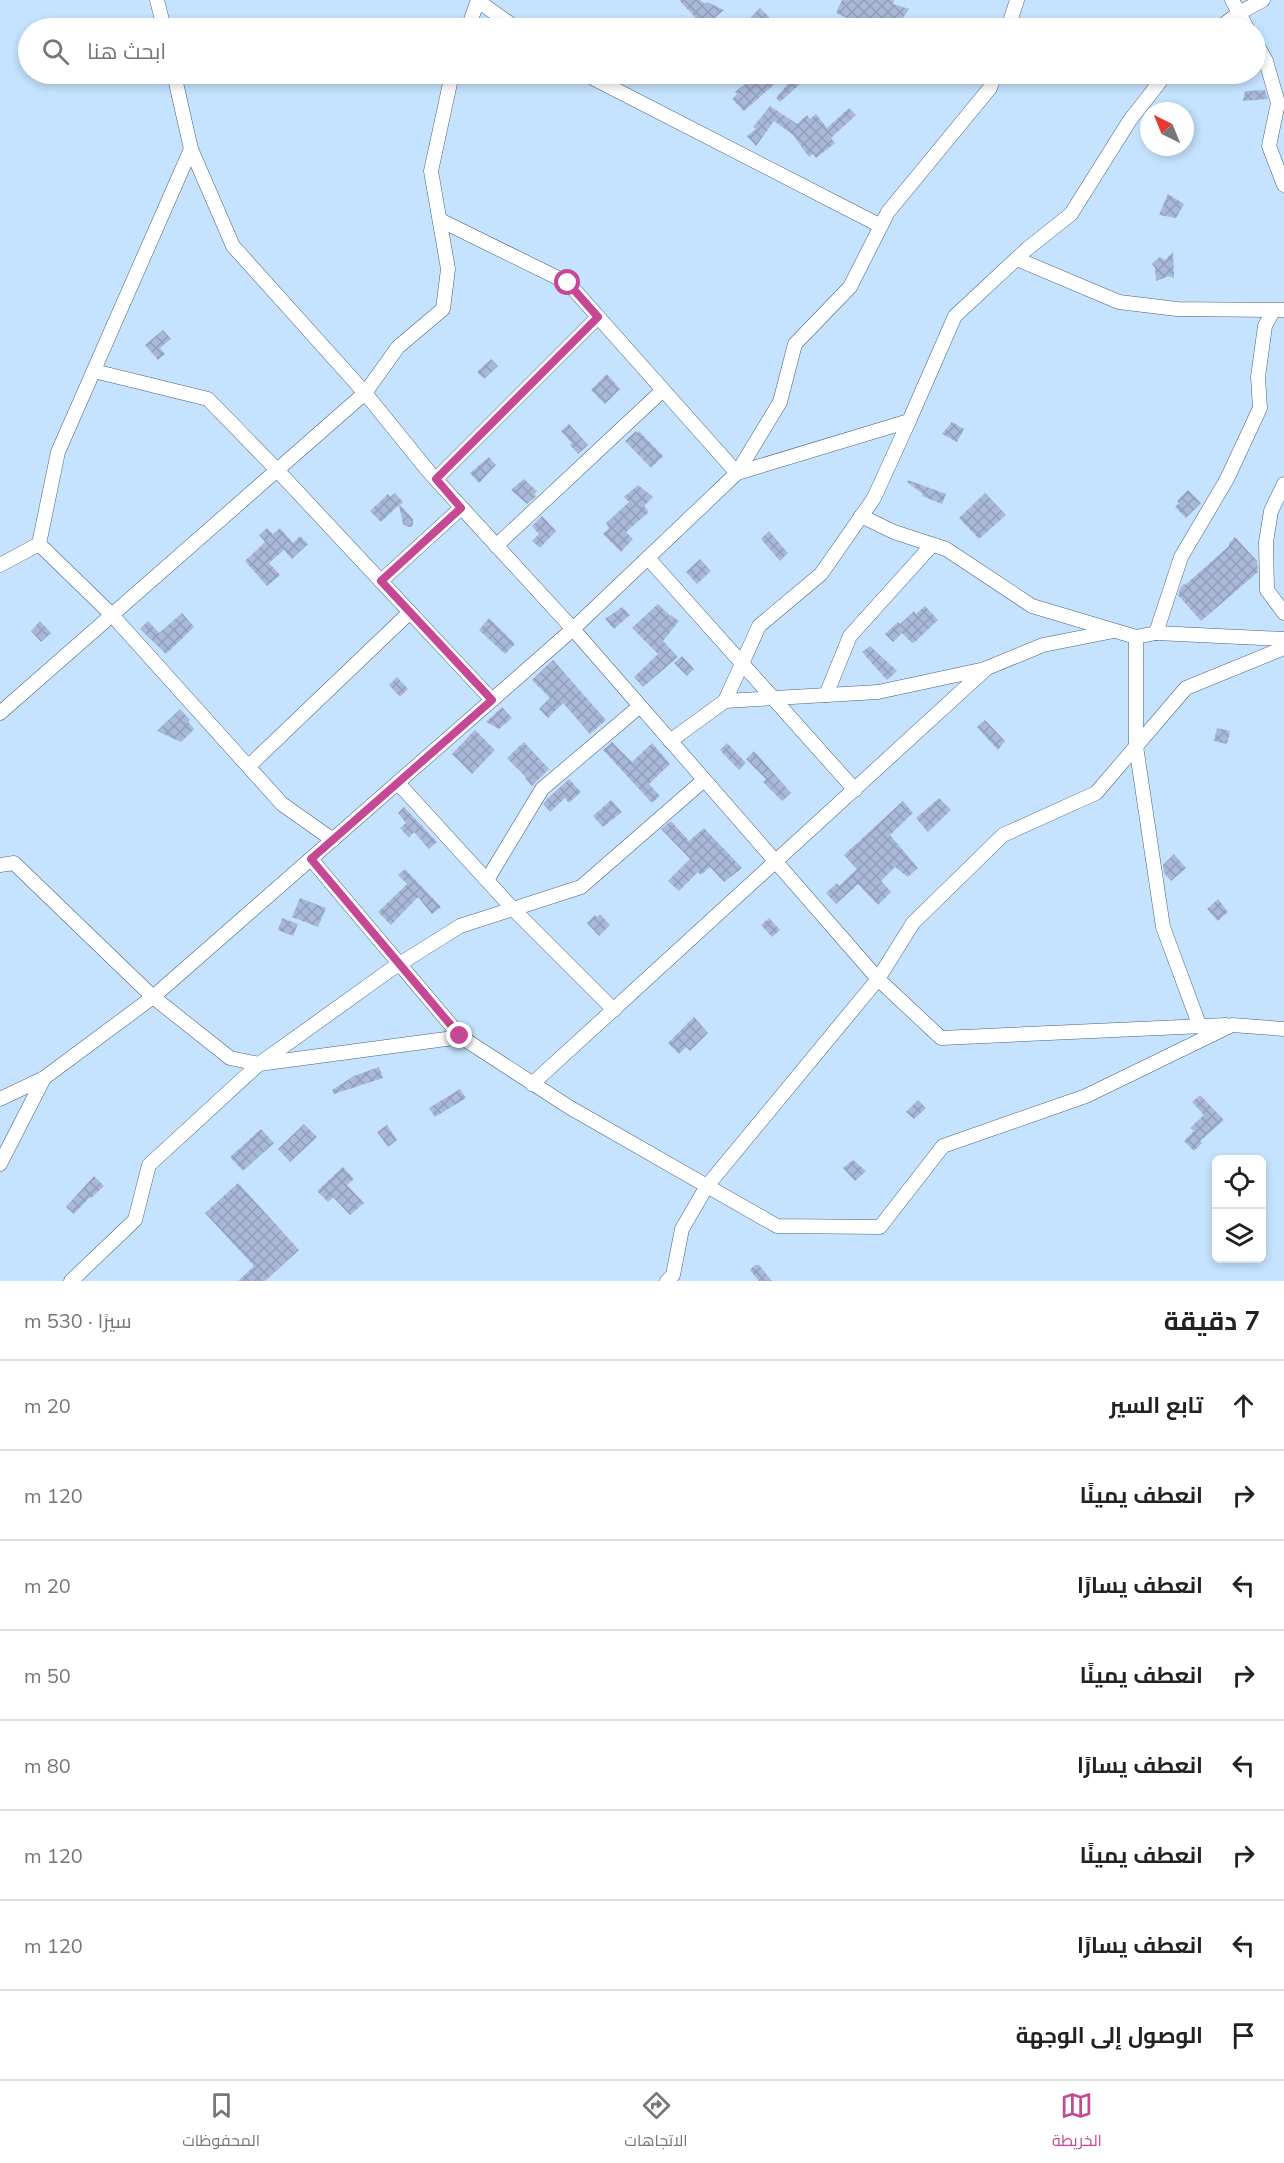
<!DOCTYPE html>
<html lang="ar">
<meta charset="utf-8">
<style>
body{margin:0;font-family:Mulish,Cairo,sans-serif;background:#f6f6f6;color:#222;direction:rtl}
.controls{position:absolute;right:18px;bottom:18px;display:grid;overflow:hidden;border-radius:9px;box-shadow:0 3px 9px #0003}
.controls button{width:54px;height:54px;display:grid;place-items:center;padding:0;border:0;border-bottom:2px solid #e0e0e0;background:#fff;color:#222;font:30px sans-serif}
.compass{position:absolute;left:1140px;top:102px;width:54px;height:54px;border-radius:50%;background:#fff;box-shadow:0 3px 9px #0003;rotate:317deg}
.stop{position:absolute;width:18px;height:18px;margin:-14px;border:4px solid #c64794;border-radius:50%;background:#fff}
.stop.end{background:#c64794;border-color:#fff;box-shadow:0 2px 6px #0008}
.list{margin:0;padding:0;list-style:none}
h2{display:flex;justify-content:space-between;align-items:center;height:78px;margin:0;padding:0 24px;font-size:26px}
h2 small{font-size:20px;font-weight:400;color:#767676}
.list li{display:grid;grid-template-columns:39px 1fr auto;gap:18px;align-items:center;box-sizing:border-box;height:90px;padding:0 24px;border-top:2px solid #e0e0e0}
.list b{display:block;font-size:22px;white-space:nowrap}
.list em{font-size:20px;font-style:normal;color:#767676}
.icon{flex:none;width:33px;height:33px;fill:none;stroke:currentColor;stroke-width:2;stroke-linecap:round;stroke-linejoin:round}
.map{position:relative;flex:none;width:1284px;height:1281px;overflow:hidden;direction:ltr}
.search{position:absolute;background:#fff;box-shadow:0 3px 9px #0003;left:18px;right:18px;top:18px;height:66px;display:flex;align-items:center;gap:15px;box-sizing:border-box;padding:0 21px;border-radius:33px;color:#767676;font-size:22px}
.sheet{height:798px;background:#fff}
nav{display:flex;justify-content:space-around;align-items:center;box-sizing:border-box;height:84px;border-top:2px solid #e0e0e0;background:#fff;font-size:16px;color:#767676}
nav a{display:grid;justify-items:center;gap:3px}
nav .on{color:#c64794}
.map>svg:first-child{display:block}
.building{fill:url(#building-cross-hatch)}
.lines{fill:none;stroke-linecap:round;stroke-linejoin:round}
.street-casing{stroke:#486279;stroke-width:15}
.street{stroke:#fff;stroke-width:14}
.route{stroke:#c64794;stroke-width:8}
</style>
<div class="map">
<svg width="1284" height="1281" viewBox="0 0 1284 1281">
<defs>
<pattern id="building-cross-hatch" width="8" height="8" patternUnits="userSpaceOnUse" patternTransform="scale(1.5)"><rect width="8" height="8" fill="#aab8d8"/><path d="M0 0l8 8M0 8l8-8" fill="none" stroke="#919eb9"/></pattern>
</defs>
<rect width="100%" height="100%" fill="#c5e3fe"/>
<!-- building -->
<g class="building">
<path d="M679 0H700L705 4 707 2 724 10 704 27Z"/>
<path d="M842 0H894L893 4 909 9 896 28H858L860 24 836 13Z"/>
<path d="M760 8 780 28H741Z"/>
<path d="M752 74H811L780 102 776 98 790 81 785 75 744 111 732 99 737 94 735 92 749 81 747 78Z"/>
<path d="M1265 90 1268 99 1243 101 1245 91Z"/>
<path d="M770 106 797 124 807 115 810 119 816 114 827 128 849 108 856 115 831 138 835 143 816 158 813 154 809 157 793 135 774 121 756 146 747 136 756 129 753 127Z"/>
<path d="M1168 194 1184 204 1176 218 1159 215Z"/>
<path d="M1173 252 1174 278 1169 276 1156 281 1155 268 1152 264 1160 257 1165 260Z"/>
<path d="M163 330 171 339 160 348 165 354 158 360 145 345Z"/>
<path d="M491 359 498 366 484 379 477 372Z"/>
<path d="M607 374 620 389 605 404 591 390Z"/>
<path d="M952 422 964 429 957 442 942 434Z"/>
<path d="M569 424 588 445 578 454 570 445 572 443 561 431Z"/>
<path d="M636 431 637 433 639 431 663 456 651 468 625 441Z"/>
<path d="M489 457 496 465 479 483 470 473Z"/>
<path d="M524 479 537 491 534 495 536 496 527 504 511 490Z"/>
<path d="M908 480 946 494 942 504 922 496 923 494 907 482Z"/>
<path d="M638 485 653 497 644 506 649 512 626 532 633 539 621 552 603 534 609 528 606 523 629 502 624 497Z"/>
<path d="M1188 490 1201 503 1186 518 1175 507 1179 503 1177 501Z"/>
<path d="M395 493 403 502 400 505 413 519V525L411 527H408L403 524 399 505 381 522 370 511 388 494 390 497Z"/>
<path d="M985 493 1006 515 979 539 959 518Z"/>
<path d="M542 516 556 531 540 548 532 541 539 534 532 526Z"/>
<path d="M267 528 273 534 280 528 293 543 300 536 308 544 292 559 284 550 269 563 280 575 267 586 245 561 265 542 259 535Z"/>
<path d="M769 531 788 553 780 561 761 539Z"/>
<path d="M1235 537 1257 561 1258 572 1201 621 1178 595 1181 587 1184 584 1185 585 1229 546V543Z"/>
<path d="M700 559 711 571 697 584 686 572Z"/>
<path d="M658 604 670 616 671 615 679 621 663 641 678 657 643 687 634 677 658 654 632 628Z"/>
<path d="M925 606 938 620 916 641 912 643 902 633 893 642 885 634 898 622 900 624 914 611 916 614Z"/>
<path d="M622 607 630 615 614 629 605 619Z"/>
<path d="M182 613 194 627 166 654 140 629 148 621 159 633Z"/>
<path d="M489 618 515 644 505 654 479 630Z"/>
<path d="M40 621 51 633 41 642 31 631Z"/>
<path d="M870 646 897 671 887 680 862 652Z"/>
<path d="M682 656 694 669 687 676 674 663Z"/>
<path d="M553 660 606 720 590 734 563 703 548 718 539 709 550 698 532 680Z"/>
<path d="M397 677 408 689 400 697 389 685Z"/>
<path d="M502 707 512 718 499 729 486 722Z"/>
<path d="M180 709 190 720 188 722 194 729 181 742 157 731Z"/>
<path d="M985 720 1005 741 998 750 977 727Z"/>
<path d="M1217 728 1230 731 1227 744 1214 741Z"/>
<path d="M475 730 495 750 472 774 452 754Z"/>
<path d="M524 742 549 769 532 786 525 778 526 777 507 758Z"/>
<path d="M612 742 632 762 652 743 670 764 649 784 660 796 652 803 603 750Z"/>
<path d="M727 743 746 763 739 770 720 750Z"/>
<path d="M754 751 791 793 782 801 763 782 766 779 746 759Z"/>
<path d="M569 779 581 792 569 803 565 798 550 812 543 804 547 799Z"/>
<path d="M939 798 951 810 928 832 916 818Z"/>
<path d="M611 800 622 812 603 827 593 816Z"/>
<path d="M903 801 913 813 890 835 918 868 908 877 895 867 881 881 891 892 878 905 858 884 836 904 826 893 837 883 839 886 857 869 844 855Z"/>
<path d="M404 807 437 842 429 849 414 832 409 838 400 828 406 823 398 813Z"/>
<path d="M671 821 689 841 704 828 742 868 724 882 710 867 701 875 698 872 679 891 668 881 690 859 661 829Z"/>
<path d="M1174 854 1186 868 1171 881 1164 873 1163 865Z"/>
<path d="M405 869 441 907 432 914 418 897 391 925 378 912 407 884 398 875Z"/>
<path d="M300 898 326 908 318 927 292 917Z"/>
<path d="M1218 899 1228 912 1218 921 1207 909Z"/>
<path d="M600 914 610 925 599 936 587 923 595 915 597 917Z"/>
<path d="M282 918 298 924 293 936 278 930Z"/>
<path d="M769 918 780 930 772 937 761 925Z"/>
<path d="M694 1017 708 1033 690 1051 686 1047 679 1054 668 1043Z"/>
<path d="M379 1067 383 1078 334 1094 332 1090 354 1076Z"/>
<path d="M460 1089 466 1098 435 1117 429 1108Z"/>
<path d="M1200 1095 1224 1120 1200 1141 1202 1143 1194 1151 1184 1141 1194 1131 1190 1128 1204 1115 1192 1102Z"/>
<path d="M918 1100 926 1108 914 1119 906 1112Z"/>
<path d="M304 1124 317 1137 290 1162 278 1149Z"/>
<path d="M387 1125 397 1140 388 1147 377 1132Z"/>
<path d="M261 1129 274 1143 243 1171 230 1157Z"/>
<path d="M853 1160 866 1171 855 1181 843 1168Z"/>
<path d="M343 1167 354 1179 347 1185 364 1203 350 1215 333 1197 328 1202 317 1191Z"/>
<path d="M94 1176 104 1186 91 1198 90 1197 74 1214 66 1207Z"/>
<path d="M238 1183 299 1250 265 1281H238L254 1266 205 1213Z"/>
<path d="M755 1265H759L772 1281H759L750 1270Z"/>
</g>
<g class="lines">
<defs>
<g id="street">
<path d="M157 0 164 28"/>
<path d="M1232 0 1247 28"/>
<path d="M478 1 516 28"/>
<path d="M468 28 478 0"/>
<path d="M1008 28 1017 0"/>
<path d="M1219 28 1239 13 1263 0"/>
<path d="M1256 43 1266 61 1278 103 1269 146 1284 185"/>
<path d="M452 74 431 171 448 269 443 309 398 347 365 393 429 472 573 629 878 979 913 923 1003 835 1096 793 1186 688 1284 648"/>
<path d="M585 74 881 226"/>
<path d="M191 149 58 452 39 544 112 615 282 804 333 840"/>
<path d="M440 220 568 283 737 473 909 421 955 316 1027 249 1071 214 1130 120 1166 74"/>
<path d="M1017 259 1119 302 1177 309 1284 310"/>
<path d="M94 371 208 399 277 470 492 700"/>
<path d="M436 479 598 317"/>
<path d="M1284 484 1271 511 1266 542 1267 590 1284 613"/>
<path d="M861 516 894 532 946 549 1032 606 1136 637 1156 633 1181 557 1227 479 1260 408 1258 377 1265 326 1273 311"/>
<path d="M496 546 663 390"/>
<path d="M648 558 855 790"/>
<path d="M0 565 39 544"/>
<path d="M381 581 461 508"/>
<path d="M1156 633 1284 639"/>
<path d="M1136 637V746L1163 927 1200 1027"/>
<path d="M826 695 850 636 932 545"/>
<path d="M725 701 759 626 821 574 874 498 909 421"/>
<path d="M0 713 365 393 233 246 191 149 174 74"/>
<path d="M670 741 725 701 878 692 985 669"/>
<path d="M249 766 410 612"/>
<path d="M398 783 513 909 614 1010"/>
<path d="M311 859 461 1037"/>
<path d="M0 865 14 863 153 997 230 1058 259 1064 390 970 460 926 581 887 704 780"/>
<path d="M487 880 542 789 640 706"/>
<path d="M532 1084 987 668 1043 645 1114 631"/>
<path d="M0 1099 44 1078 153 997 573 629 737 473 780 402 795 344 850 287 888 212 990 88 995 74"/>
<path d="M0 1164 44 1078"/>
<path d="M71 1281 135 1220 149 1165 259 1064 461 1037 569 1107 777 1226 880 1227 943 1146 1086 1096 1232 1025 1284 1029"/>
<path d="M667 1281 673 1275 682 1229 707 1186 878 979 941 1038 1226 1025"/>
</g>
</defs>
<!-- street casing -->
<use href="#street" class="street-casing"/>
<!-- street -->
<use href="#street" class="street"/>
</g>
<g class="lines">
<!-- route -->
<path class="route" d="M460 1036 311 859 492 700 381 581 461 508 436 479 598 317 568 283"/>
</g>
</svg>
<div class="controls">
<button><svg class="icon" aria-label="locate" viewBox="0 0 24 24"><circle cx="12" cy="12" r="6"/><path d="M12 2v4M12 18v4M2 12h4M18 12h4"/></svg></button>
<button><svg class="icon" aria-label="layers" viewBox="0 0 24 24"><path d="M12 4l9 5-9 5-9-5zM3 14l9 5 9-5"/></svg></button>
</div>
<svg class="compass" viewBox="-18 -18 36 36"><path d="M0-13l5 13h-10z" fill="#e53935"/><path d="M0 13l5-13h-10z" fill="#767676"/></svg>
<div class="stop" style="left:568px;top:283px"></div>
<div class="stop end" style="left:460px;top:1036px"></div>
<div class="search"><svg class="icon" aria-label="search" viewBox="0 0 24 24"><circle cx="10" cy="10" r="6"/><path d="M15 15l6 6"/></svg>ابحث هنا</div>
</div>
<section class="sheet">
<h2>7 دقيقة<small>سيرًا · 530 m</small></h2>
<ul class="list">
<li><svg class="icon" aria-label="ahead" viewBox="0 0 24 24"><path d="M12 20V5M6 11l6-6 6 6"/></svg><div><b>تابع السير</b></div><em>20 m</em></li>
<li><svg class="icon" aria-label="right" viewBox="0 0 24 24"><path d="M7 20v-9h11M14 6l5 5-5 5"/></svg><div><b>انعطف يمينًا</b></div><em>120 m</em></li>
<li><svg class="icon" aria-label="left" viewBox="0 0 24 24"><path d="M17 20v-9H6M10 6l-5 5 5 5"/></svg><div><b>انعطف يسارًا</b></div><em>20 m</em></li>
<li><svg class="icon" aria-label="right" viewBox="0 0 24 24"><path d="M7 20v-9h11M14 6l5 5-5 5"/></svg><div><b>انعطف يمينًا</b></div><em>50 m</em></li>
<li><svg class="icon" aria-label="left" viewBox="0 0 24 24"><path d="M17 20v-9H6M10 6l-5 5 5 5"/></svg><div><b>انعطف يسارًا</b></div><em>80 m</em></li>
<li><svg class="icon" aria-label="right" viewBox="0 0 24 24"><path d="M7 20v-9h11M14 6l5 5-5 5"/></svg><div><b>انعطف يمينًا</b></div><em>120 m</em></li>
<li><svg class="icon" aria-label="left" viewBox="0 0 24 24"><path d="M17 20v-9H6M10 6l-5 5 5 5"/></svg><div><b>انعطف يسارًا</b></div><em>120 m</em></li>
<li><svg class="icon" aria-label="arrive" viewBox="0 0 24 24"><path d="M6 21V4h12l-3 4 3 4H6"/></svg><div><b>الوصول إلى الوجهة</b></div></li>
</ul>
</section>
<nav>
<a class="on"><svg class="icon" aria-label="map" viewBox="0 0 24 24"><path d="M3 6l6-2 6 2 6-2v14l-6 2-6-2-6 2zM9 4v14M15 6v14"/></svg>الخريطة</a>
<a><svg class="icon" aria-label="directions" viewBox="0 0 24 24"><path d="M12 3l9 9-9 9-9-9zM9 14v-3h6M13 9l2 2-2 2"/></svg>الاتجاهات</a>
<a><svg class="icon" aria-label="saved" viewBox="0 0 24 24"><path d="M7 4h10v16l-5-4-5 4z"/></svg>المحفوظات</a>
</nav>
